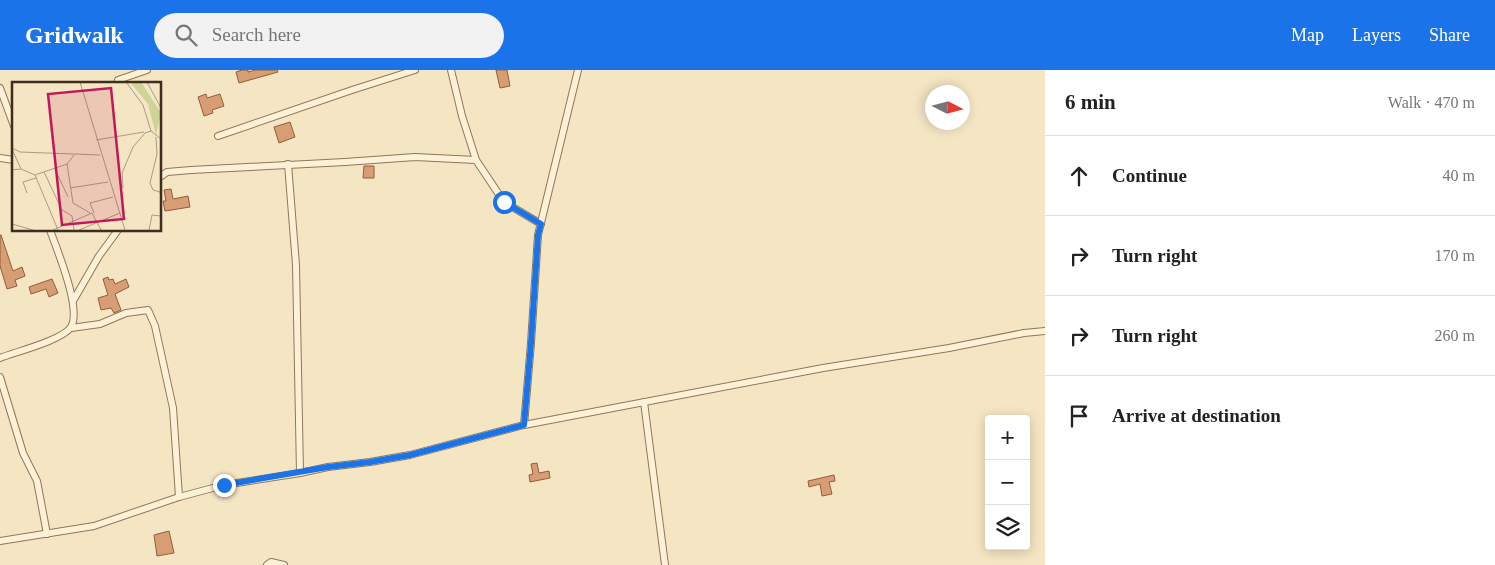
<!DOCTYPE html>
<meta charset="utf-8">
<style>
body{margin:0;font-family:"Times New Roman",serif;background:#f2f2f2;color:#222}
.controls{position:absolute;right:15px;bottom:15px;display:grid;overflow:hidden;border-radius:5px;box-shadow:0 2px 12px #0003}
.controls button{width:45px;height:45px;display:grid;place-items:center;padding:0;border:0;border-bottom:1px solid #e0e0e0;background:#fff;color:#222;font:25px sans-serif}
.compass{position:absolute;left:925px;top:15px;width:45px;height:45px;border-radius:50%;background:#fff;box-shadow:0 2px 12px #0003;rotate:96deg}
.stop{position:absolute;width:15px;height:15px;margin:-11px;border:4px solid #1a73e8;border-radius:50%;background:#fff}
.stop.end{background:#1a73e8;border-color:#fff;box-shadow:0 1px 5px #0008}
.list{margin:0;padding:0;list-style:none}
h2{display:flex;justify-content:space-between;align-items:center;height:65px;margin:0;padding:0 20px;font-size:21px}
h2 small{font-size:16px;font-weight:400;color:#767676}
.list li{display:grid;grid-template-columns:32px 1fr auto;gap:15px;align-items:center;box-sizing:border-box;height:80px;padding:0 20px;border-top:1px solid #e0e0e0}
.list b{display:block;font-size:19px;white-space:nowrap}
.list em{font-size:16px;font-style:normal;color:#767676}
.icon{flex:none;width:28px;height:28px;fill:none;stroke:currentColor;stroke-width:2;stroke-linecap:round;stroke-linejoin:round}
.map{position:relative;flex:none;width:1045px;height:495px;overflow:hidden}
header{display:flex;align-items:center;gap:30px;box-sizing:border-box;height:70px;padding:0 25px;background:#1a73e8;color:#fff}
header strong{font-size:24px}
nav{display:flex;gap:28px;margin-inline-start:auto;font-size:18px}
.search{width:350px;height:45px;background:#f2f2f2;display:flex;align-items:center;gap:12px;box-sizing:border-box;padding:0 18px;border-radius:28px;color:#767676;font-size:19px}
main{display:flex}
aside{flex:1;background:#fff}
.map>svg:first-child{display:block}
.building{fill:#d79d74;stroke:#945d39}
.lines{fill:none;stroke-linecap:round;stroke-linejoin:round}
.minor-casing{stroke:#917657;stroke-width:8}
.minor{stroke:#fdf2d8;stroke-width:6}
.route{stroke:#1a73e8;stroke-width:6}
.inset-road{fill:none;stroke:#ac9b81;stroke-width:1}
.view{fill:#c2185b;fill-opacity:0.15;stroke:#c2185b;stroke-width:2.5}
.inset-edge{fill:none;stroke:#3f2d1d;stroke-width:2.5}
</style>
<header>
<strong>Gridwalk</strong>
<div class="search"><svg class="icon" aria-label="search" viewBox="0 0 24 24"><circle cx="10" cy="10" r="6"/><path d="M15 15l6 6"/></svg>Search here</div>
<nav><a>Map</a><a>Layers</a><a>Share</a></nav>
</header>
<main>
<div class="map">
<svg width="1045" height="495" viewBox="0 0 1045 495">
<rect width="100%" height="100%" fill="#f4e5c3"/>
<!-- building -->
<g class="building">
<path d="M242 0H248V2L256 0H277L278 2 239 13 236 2Z"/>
<path d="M496 0H507L510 16 500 18Z"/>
<path d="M206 24 207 28 220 24 224 36 212 40 213 43 204 46 198 27Z"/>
<path d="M290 52 295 67 279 73 274 57Z"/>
<path d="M364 96H374V108H363Z"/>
<path d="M171 119 173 129 188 126 190 137 165 141 163 131H166L164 120Z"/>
<path d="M0 165H1L13 201 22 197 25 206 15 210 17 216 7 219 0 196Z"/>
<path d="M108 207 109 210 113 209 115 214 126 209 129 217 115 224 121 240 114 243 111 238 101 240 98 228 108 225 103 209Z"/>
<path d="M52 209 58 223 49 227 46 219 31 224 29 217Z"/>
<path d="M537 393 539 403 549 401 550 408 530 412 529 405 533 404 531 394Z"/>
<path d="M834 405 835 411 829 412 832 424 822 426 820 414 809 417 808 411Z"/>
<path d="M169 461 174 483 157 486 154 465Z"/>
</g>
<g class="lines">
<defs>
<g id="minor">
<path d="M451 0 462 46 476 90"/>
<path d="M117 14 118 10 147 0"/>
<path d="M0 18 14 56"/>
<path d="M218 66 352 20 415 0"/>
<path d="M0 88 14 90"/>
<path d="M288 94 296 195 300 403"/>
<path d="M160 107 167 102 191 100 345 92 415 87 476 90 504 132 541 154"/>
<path d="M73 231 99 186 118 160"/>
<path d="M71 258 100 254 126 243 148 240 155 256 173 338 179 427"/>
<path d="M0 288C15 282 63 270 71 257 82 239 57 180 50 160"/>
<path d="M0 307 23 383 37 411 47 464"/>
<path d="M644 332 665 495"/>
<path d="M524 355 531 273 538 165 578 0"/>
<path d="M0 471 94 456 179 427 224 415 300 403 328 397 370 392 410 385 524 355 823 298 949 278 1024 263 1045 261"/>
<path d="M267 495 271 492 284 495"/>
</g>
</defs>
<!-- minor casing -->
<use href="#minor" class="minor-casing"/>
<!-- minor -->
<use href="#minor" class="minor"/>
</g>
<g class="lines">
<!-- route -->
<path class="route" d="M224 415 328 397 370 392 410 385 524 355 531 273 538 165 541 154 504 132"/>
</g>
<!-- overview -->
<g transform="translate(12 12)">
<rect width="149" height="149" fill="#f4e5c3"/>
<path d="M118 0H129L149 31 144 53 136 22Z" fill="#cdd495"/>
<path class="inset-road" d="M68 0 113 148M114 0 131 23 139 49 149 57M135 0 149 26M144 55 145 72 138 101 141 108 148 110 149 114M84 58 132 50M0 66 8 70 88 73M0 67 9 87M62 73 55 82 61 121 78 131M43 87 56 115M0 88 9 87 23 93 55 82M32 90 50 128 60 134 62 148M23 93 46 148M58 106 96 100M111 106 110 91 121 65 133 51 139 49M15 111 11 100 24 96M82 131 78 121 101 115M0 142 21 148M41 148 80 131 89 148M67 148 108 131M137 148 140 133 149 134"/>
<path class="view" d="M99 6 112 137 50 143 36 12Z"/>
<rect width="149" height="149" class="inset-edge"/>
</g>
</svg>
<div class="controls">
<button>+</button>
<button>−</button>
<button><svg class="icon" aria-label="layers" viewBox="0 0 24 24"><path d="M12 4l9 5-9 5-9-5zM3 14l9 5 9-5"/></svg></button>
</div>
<svg class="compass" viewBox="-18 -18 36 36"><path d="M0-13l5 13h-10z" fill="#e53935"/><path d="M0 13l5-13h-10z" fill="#767676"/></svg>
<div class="stop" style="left:504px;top:132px"></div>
<div class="stop end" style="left:224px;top:415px"></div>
</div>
<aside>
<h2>6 min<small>Walk · 470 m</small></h2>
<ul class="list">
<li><svg class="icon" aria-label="ahead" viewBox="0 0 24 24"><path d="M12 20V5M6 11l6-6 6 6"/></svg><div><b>Continue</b></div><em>40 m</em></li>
<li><svg class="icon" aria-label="right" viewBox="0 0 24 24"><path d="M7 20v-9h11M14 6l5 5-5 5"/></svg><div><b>Turn right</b></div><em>170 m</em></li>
<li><svg class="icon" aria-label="right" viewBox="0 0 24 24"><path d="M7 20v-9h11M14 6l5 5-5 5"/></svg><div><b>Turn right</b></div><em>260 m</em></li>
<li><svg class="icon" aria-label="arrive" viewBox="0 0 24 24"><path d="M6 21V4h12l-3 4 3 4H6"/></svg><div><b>Arrive at destination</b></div></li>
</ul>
</aside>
</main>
